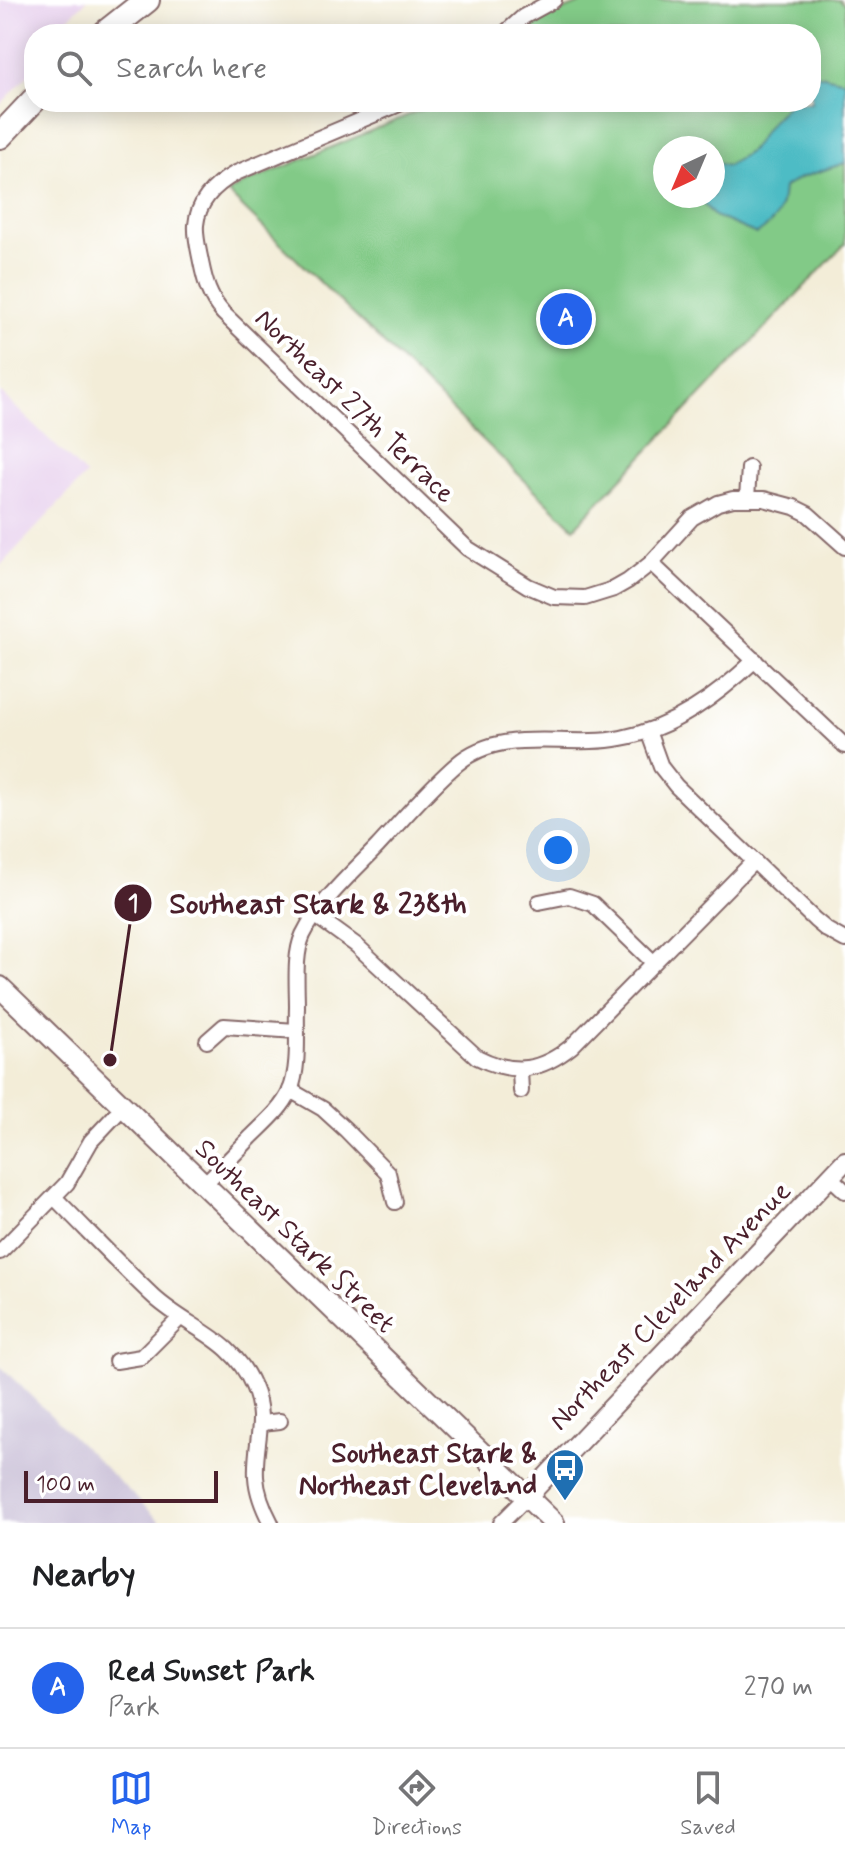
<!DOCTYPE html>
<style>
body{margin:0;font-family:Mynerve,sans-serif;background:#f6f6f6;color:#202124}
.compass{position:absolute;left:653px;top:136px;width:72px;height:72px;border-radius:50%;background:#fff;box-shadow:0 4px 20px #0003;rotate:224deg}
.scale{position:absolute;left:24px;bottom:20px;width:194px;box-sizing:border-box;padding-left:8px;border:4px solid #4a1f2b;border-top:0;font-size:22px;line-height:28px;white-space:nowrap;color:#4a1f2b;-webkit-text-stroke:6px #fff;paint-order:stroke}
.you{position:absolute;left:558px;top:850px;width:28px;height:28px;margin:-20px;border:6px solid #fff;border-radius:50%;background:#1a73e8;box-shadow:0 0 0 12px #1a73e833}
.badge{display:grid;place-items:center;width:52px;height:52px;border-radius:50%;background:#2563eb;color:#fff;font-size:26px;font-weight:700}
.pin{position:absolute;translate:-50% -50%;border:4px solid #fff;box-shadow:0 2px 8px #0006}
.list{margin:0;padding:0;list-style:none}
h2{display:flex;justify-content:space-between;align-items:center;height:104px;margin:0;padding:0 32px;font-size:34px}
h2 small{font-size:26px;font-weight:400;color:#757577}
.list li{display:grid;grid-template-columns:52px 1fr auto;gap:24px;align-items:center;box-sizing:border-box;height:120px;padding:0 32px;border-top:2px solid #e0e0e0}
.list b{display:block;font-size:30px;white-space:nowrap}
.list p{margin:0;font-size:26px;white-space:nowrap;color:#757577}
.list em{font-size:26px;font-style:normal;color:#757577}
.icon{flex:none;width:44px;height:44px;fill:none;stroke:currentColor;stroke-width:2;stroke-linecap:round;stroke-linejoin:round}
.map{position:relative;flex:none;width:845px;height:1523px;overflow:hidden}
.search{position:absolute;background:#fff;box-shadow:0 4px 20px #0003;left:24px;right:24px;top:24px;height:88px;display:flex;align-items:center;gap:20px;box-sizing:border-box;padding:0 28px;border-radius:32px;color:#757577;font-size:30px}
.sheet{height:224px;background:#fff}
nav{display:flex;justify-content:space-around;align-items:center;box-sizing:border-box;height:112px;border-top:2px solid #e0e0e0;background:#fff;font-size:22px;color:#757577}
nav a{display:grid;justify-items:center;gap:4px}
nav .on{color:#2563eb}
.map>svg:first-child{display:block}
.built{fill:#e8d2ee}
.industrial{fill:#c9bfd7}
.green{fill:#82ca87;stroke:#667459;stroke-width:2;fill-rule:evenodd}
.water{fill:#4dbcc5;stroke:#4c6e78;stroke-width:2}
.lines{fill:none;stroke-linecap:round;stroke-linejoin:round}
.minor-casing{stroke:#856768;stroke-width:18}
.tertiary-casing{stroke:#856768;stroke-width:22}
.secondary-casing{stroke:#856768;stroke-width:24}
.trunk-casing{stroke:#856768;stroke-width:28}
.minor{stroke:#fff;stroke-width:14}
.tertiary{stroke:#fff;stroke-width:18}
.secondary{stroke:#fff;stroke-width:20}
.trunk{stroke:#fff;stroke-width:24}
.labels{text-anchor:middle;stroke-width:8;stroke-linejoin:round;paint-order:stroke}
.street-label{font-size:28px;fill:#4a1f2b;stroke:#fff}
.poi-label{font-size:28px;font-weight:bold;fill:#4a1f2b;stroke:#fff;text-anchor:end}
.leader{fill:none;stroke:#4a1f2b;stroke-width:3}
.callout-dot{fill:#4a1f2b;stroke:#fff;stroke-width:3}
.mark-label{font-size:24px;text-anchor:middle;font-weight:bold;fill:#fff}
.callout-label{font-size:30px;text-anchor:middle;font-weight:bold;fill:#4a1f2b;stroke:#fff;stroke-width:8;stroke-linejoin:round;paint-order:stroke}
</style>
<div class="map">
<svg width="845" height="1523" viewBox="0 0 845 1523">
<rect width="100%" height="100%" fill="#fff"/>
<filter id="ink" filterUnits="userSpaceOnUse"><feTurbulence type="fractalNoise" baseFrequency=".0125" numOctaves="2"/><feDisplacementMap in="SourceGraphic" scale="16" xChannelSelector="R" yChannelSelector="G"/><feConvolveMatrix kernelMatrix="1 2 1 2 8 2 1 2 1" color-interpolation-filters="sRGB"/></filter>
<filter id="wash" filterUnits="userSpaceOnUse"><feTurbulence type="fractalNoise" baseFrequency=".006" numOctaves="4" result="noise"/><feDisplacementMap in="SourceGraphic" scale="32" xChannelSelector="R" yChannelSelector="G"/><feGaussianBlur stdDeviation="1.8" result="paint"/><feColorMatrix in="noise" values="0 0 0 0 0 0 0 0 0 0 0 0 0 0 0 0 0 1.4 0 .05"/><feComposite in="paint" operator="in"/></filter>
<g filter="url(#wash)">
<rect width="100%" height="100%" fill="#f3edd8"/>
<!-- built -->
<g class="built">
<path d="M0 0H87L51 34H34V69L0 105Z"/>
<path d="M0 392 86 475 0 566Z"/>
</g>
<!-- industrial -->
<path class="industrial" d="M0 1366 162 1523H0Z"/>
<!-- green -->
<path class="green" d="M589 0H840L845 5V244L574 528 228 193 243 184 440 102H811V34H524L548 17ZM665 148H713V196H665Z"/>
<!-- water -->
<path class="water" d="M816 74 845 81V163L800 178 783 188C781 214 778 219 757 234L714 216 702 202 687 196H713V162L727 166 750 151 771 122 790 102H811V80Z"/>
</g>
<g filter="url(#ink)">
<g class="lines">
<defs>
<g id="minor">
<path d="M504 34 523 17 554 0"/>
<path d="M404 102 236 173C216 184 198 201 196 225 195 237 199 251 201 262 205 282 209 297 223 313L467 548 528 586 554 597 585 598 614 589 628 581 651 563 692 518 718 503 733 499H764L794 507 808 514 845 547"/>
<path d="M747 498 749 468"/>
<path d="M651 563 845 746"/>
<path d="M648 731 661 767 676 786 815 920 827 930 845 940"/>
<path d="M539 902 569 896 593 904 653 962"/>
<path d="M316 916 356 945 477 1057C514 1076 541 1071 572 1046L754 861"/>
<path d="M207 1041 224 1026 296 1031"/>
<path d="M520 1070 521 1091"/>
<path d="M290 1090 323 1109 346 1130 388 1173 395 1202"/>
<path d="M830 1177 845 1191"/>
<path d="M204 1184C220 1169 236 1153 251 1137 265 1123 282 1109 290 1091 300 1066 296 1033 297 1007 297 984 294 955 303 935 319 902 352 873 377 847 403 819 428 789 457 764 502 725 567 749 621 738 674 728 717 696 755 660"/>
<path d="M54 1197C87 1230 120 1265 154 1297 189 1329 233 1338 253 1386 268 1420 254 1443 256 1477 257 1493 263 1508 271 1523"/>
<path d="M0 1252 67 1183 91 1141 124 1106"/>
<path d="M116 1361 141 1357 180 1318"/>
<path d="M262 1423 280 1421"/>
<path d="M501 1523 527 1497"/>
</g>
<path id="tertiary" d="M527 1497 845 1161"/>
<path id="secondary" d="M0 987 554 1523"/>
<g id="trunk">
<path d="M104 34 147 0"/>
<path d="M0 136 34 100"/>
</g>
</defs>
<!-- minor casing -->
<use href="#minor" class="minor-casing"/>
<!-- tertiary casing -->
<use href="#tertiary" class="tertiary-casing"/>
<!-- secondary casing -->
<use href="#secondary" class="secondary-casing"/>
<!-- trunk casing -->
<use href="#trunk" class="trunk-casing"/>
<!-- minor -->
<use href="#minor" class="minor"/>
<!-- tertiary -->
<use href="#tertiary" class="tertiary"/>
<!-- secondary -->
<use href="#secondary" class="secondary"/>
<!-- trunk -->
<use href="#trunk" class="trunk"/>
</g>
</g>
<!-- icons -->
<defs>
<symbol id="bus-pin" viewBox="-11 -11 22 30"><path d="M0 17L-7.5 6A9.5 9.5 0 1 1 7.5 6Z" fill="#1f6fb2" stroke="#fff"/><path d="M-5-6H5V4H4V6H2V4H-2V6H-4V4H-5ZM-3.5-4V0h7V-4ZM-3.5 1.2v1.5H-2V1.2ZM2 1.2v1.5H3.5V1.2Z" fill="#fff"/></symbol>
</defs>
<g fill-rule="evenodd">
<use href="#bus-pin" x="543" y="1446" width="44" height="60"/>
</g>
<g class="labels">
<!-- street labels -->
<g class="street-label">
<text transform="translate(356 405) rotate(44)" y="10">Northeast 27th Terrace</text>
<text transform="translate(296 1235) rotate(44)" y="10">Southeast Stark Street</text>
<text transform="translate(669 1305) rotate(-46)" y="10">Northeast Cleveland Avenue</text>
</g>
<!-- poi labels -->
<g class="poi-label">
<text x="537" y="1462">Southeast Stark &amp;<tspan x="537" dy="32">Northeast Cleveland</tspan></text>
</g>
</g>
<!-- callouts -->
<path class="leader" d="M110 1060L133 903"/>
<g class="callout-dot">
<circle cx="110" cy="1060" r="8"/>
<circle cx="133" cy="903" r="20"/>
</g>
<g class="mark-label">
<text x="133" y="911">1</text>
</g>
<g class="callout-label">
<text x="318" y="913">Southeast Stark &amp; 238th</text>
</g>
</svg>
<svg class="compass" viewBox="-18 -18 36 36"><path d="M0-13l5 13h-10z" fill="#e53935"/><path d="M0 13l5-13h-10z" fill="#757577"/></svg>
<div class="scale">100 m</div>
<div class="you"></div>
<div class="pin badge" style="left:566px;top:319px">A</div>
<div class="search"><svg class="icon" aria-label="search" viewBox="0 0 24 24"><circle cx="10" cy="10" r="6"/><path d="M15 15l6 6"/></svg>Search here</div>
</div>
<section class="sheet">
<h2>Nearby<small></small></h2>
<ul class="list">
<li><span class="badge">A</span><div><b>Red Sunset Park</b><p>Park</p></div><em>270 m</em></li>
</ul>
</section>
<nav>
<a class="on"><svg class="icon" aria-label="map" viewBox="0 0 24 24"><path d="M3 6l6-2 6 2 6-2v14l-6 2-6-2-6 2zM9 4v14M15 6v14"/></svg>Map</a>
<a><svg class="icon" aria-label="directions" viewBox="0 0 24 24"><path d="M12 3l9 9-9 9-9-9zM9 14v-3h6M13 9l2 2-2 2"/></svg>Directions</a>
<a><svg class="icon" aria-label="saved" viewBox="0 0 24 24"><path d="M7 4h10v16l-5-4-5 4z"/></svg>Saved</a>
</nav>
